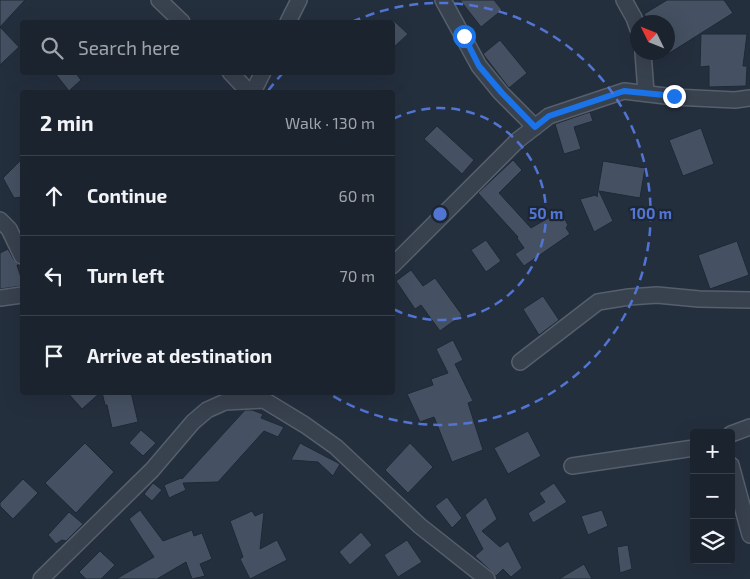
<!DOCTYPE html>
<meta charset="utf-8">
<style>
body{margin:0;font-family:"Exo 2",sans-serif;background:#242b36;color:#f1f3f6}
.controls{position:absolute;right:15px;bottom:15px;display:grid;overflow:hidden;border-radius:5px;box-shadow:0 5px 20px #0002}
.controls button{width:45px;height:45px;display:grid;place-items:center;padding:0;border:0;border-bottom:1px solid #39404a;background:#1b232e;color:#f1f3f6;font:25px sans-serif}
.compass{position:absolute;left:630px;top:15px;width:45px;height:45px;border-radius:50%;background:#1b232e;box-shadow:0 5px 20px #0002;rotate:313deg}
.stop{position:absolute;width:15px;height:15px;margin:-11px;border:4px solid #1a73e8;border-radius:50%;background:#fff}
.stop.end{background:#1a73e8;border-color:#fff;box-shadow:0 1px 5px #0008}
.list{margin:0;padding:0;list-style:none}
h2{display:flex;justify-content:space-between;align-items:center;height:65px;margin:0;padding:0 20px;font-size:21px}
h2 small{font-size:16px;font-weight:400;color:#a0a4aa}
.list li{display:grid;grid-template-columns:32px 1fr auto;gap:15px;align-items:center;box-sizing:border-box;height:80px;padding:0 20px;border-top:1px solid #39404a}
.list b{display:block;font-size:19px;white-space:nowrap}
.list em{font-size:16px;font-style:normal;color:#a0a4aa}
.icon{flex:none;width:28px;height:28px;fill:none;stroke:currentColor;stroke-width:2;stroke-linecap:round;stroke-linejoin:round}
.map{position:relative;flex:none;width:750px;height:579px;overflow:hidden}
.search{position:absolute;background:#1b232e;box-shadow:0 5px 20px #0002;left:20px;top:20px;width:375px;height:55px;display:flex;align-items:center;gap:12px;box-sizing:border-box;padding:0 18px;border-radius:5px;color:#a0a4aa;font-size:19px}
.panel{position:absolute;background:#1b232e;box-shadow:0 5px 20px #0002;left:20px;top:90px;width:375px;height:305px;border-radius:5px}
.map>svg:first-child{display:block}
.building{fill:#455162;stroke:#1f2835}
.lines{fill:none;stroke-linecap:round;stroke-linejoin:round}
.minor-casing{stroke:#565f6c;stroke-width:18}
.minor{stroke:#38414e;stroke-width:15}
.route{stroke:#1a73e8;stroke-width:6}
.ring{fill:none;stroke:#5274d3;stroke-width:2.5;stroke-dasharray:9 6}
.centre{fill:#5274d3;stroke:#1d2633;stroke-width:2.5}
.ring-label{font-size:15px;text-anchor:middle;font-weight:bold;fill:#5274d3;stroke:#1d2633;stroke-width:4.5;stroke-linejoin:round;paint-order:stroke}
</style>
<div class="map">
<svg width="750" height="579" viewBox="0 0 750 579">
<rect width="100%" height="100%" fill="#242f3e"/>
<!-- building -->
<g class="building">
<path d="M0 0H25L0 27 19 47 0 65Z"/>
<path d="M460 0H494L502 10 481 27Z"/>
<path d="M667 0H724L733 13 668 54V22H649L644 14Z"/>
<path d="M392 19 408 34 392 49Z"/>
<path d="M701 34H747L743 66H747L746 86 709 87V66L700 67Z"/>
<path d="M500 40 527 73 509 88 483 54Z"/>
<path d="M54 72H75L81 80 69 91Z"/>
<path d="M590 112 593 121 574 127 581 149 564 154 555 124Z"/>
<path d="M437 126 474 160 462 174 424 139Z"/>
<path d="M701 128 714 164 683 176 669 140Z"/>
<path d="M22 159V197L14 198 3 178Z"/>
<path d="M513 160 522 170 499 193 531 228 560 211 568 225 566 228 570 234 524 266 515 254 524 248 517 238 518 237 478 193Z"/>
<path d="M603 161 645 168 640 198 599 191 613 221 594 232 580 199 596 195 597 197Z"/>
<path d="M486 240 501 261 486 272 471 250Z"/>
<path d="M737 241 749 275 710 289 698 255Z"/>
<path d="M8 249 14 260 19 265H17L22 281V286L0 289V253Z"/>
<path d="M411 270 423 286 435 278 462 315 440 331 421 305 415 309 396 281Z"/>
<path d="M543 296 559 320 539 335 523 309Z"/>
<path d="M453 340 463 360 455 364 473 401 468 403 483 450 452 462 434 417 420 422 407 394 433 385 431 379 448 373 436 349Z"/>
<path d="M67 392H101L82 409Z"/>
<path d="M102 392H131L138 422 112 428 107 405H105Z"/>
<path d="M245 410H252L263 414 261 418 284 427 278 437 264 431 218 482 183 483 186 490 169 498 164 485 181 478 182 479Z"/>
<path d="M141 430 156 443 143 456 129 443Z"/>
<path d="M528 431 541 456 508 474 494 448Z"/>
<path d="M85 443 114 472 76 513 45 483Z"/>
<path d="M300 443 340 464 333 476 318 462 291 460Z"/>
<path d="M410 443 433 467 408 493 385 470Z"/>
<path d="M23 479 38 493 13 519 0 506V503Z"/>
<path d="M153 483 162 490 152 501 144 494Z"/>
<path d="M554 483 567 502 533 523 528 513 545 502 539 493Z"/>
<path d="M447 497 462 518 452 528 435 506Z"/>
<path d="M486 497 497 519 482 531 500 547 508 541 522 568 511 577 503 569 496 576 475 556 483 549 465 515Z"/>
<path d="M140 510 163 541 192 530 194 536 202 533 212 559 200 564 205 576 192 579 186 562 157 579H116L154 557 129 519Z"/>
<path d="M602 510 608 526 588 535 581 516Z"/>
<path d="M252 511 255 516 264 512 260 549 277 540 287 560 250 579 240 559 243 557 230 521Z"/>
<path d="M69 512 83 524 66 541 62 540 56 544 48 535Z"/>
<path d="M361 532 372 545 350 565 339 552Z"/>
<path d="M407 540 422 562 398 577 384 555Z"/>
<path d="M628 545 632 569 620 573 617 547Z"/>
<path d="M100 551 115 565 101 579H86L79 572Z"/>
<path d="M584 564 592 579H559Z"/>
</g>
<g class="lines">
<defs>
<g id="minor">
<path d="M159 0 182 22"/>
<path d="M443 0 479 66 501 93 535 127"/>
<path d="M624 0 634 18 638 29"/>
<path d="M288 22 299 0"/>
<path d="M643 52 646 93"/>
<path d="M230 72 249 92"/>
<path d="M253 92 263 72"/>
<path d="M0 220 9 229 22 256"/>
<path d="M392 266 518 140 549 116 624 91 674 97 735 100 750 98"/>
<path d="M0 298 22 295"/>
<path d="M520 362 598 302 629 297 657 295 699 299 750 300"/>
<path d="M731 434 750 427"/>
<path d="M731 465 750 535"/>
<path d="M572 466 694 448"/>
<path d="M41 579 152 470 193 422 207 410 225 402 264 400 305 425 336 447 420 526 487 579"/>
</g>
</defs>
<!-- minor casing -->
<use href="#minor" class="minor-casing"/>
<!-- minor -->
<use href="#minor" class="minor"/>
</g>
<g class="lines">
<!-- route -->
<path class="route" d="M464 36 479 66 502 93 535 127 549 116 624 91 674 96"/>
</g>
<!-- distance rings -->
<g class="ring">
<path d="M393 119A106 106 0 1 1 393 309"/>
<path d="M268 91A211 211 0 0 1 283 73M352 22A211 211 0 1 1 328 393"/>
</g>
<circle cx="440" cy="214" r="8" class="centre"/>
<g class="ring-label">
<text x="546" y="219">50 m</text>
<text x="651" y="219">100 m</text>
</g>
</svg>
<div class="controls">
<button>+</button>
<button>−</button>
<button><svg class="icon" aria-label="layers" viewBox="0 0 24 24"><path d="M12 4l9 5-9 5-9-5zM3 14l9 5 9-5"/></svg></button>
</div>
<svg class="compass" viewBox="-18 -18 36 36"><path d="M0-13l5 13h-10z" fill="#e53935"/><path d="M0 13l5-13h-10z" fill="#a0a4aa"/></svg>
<div class="stop" style="left:464px;top:36px"></div>
<div class="stop end" style="left:674px;top:96px"></div>
<div class="search"><svg class="icon" aria-label="search" viewBox="0 0 24 24"><circle cx="10" cy="10" r="6"/><path d="M15 15l6 6"/></svg>Search here</div>
<section class="panel">
<h2>2 min<small>Walk · 130 m</small></h2>
<ul class="list">
<li><svg class="icon" aria-label="ahead" viewBox="0 0 24 24"><path d="M12 20V5M6 11l6-6 6 6"/></svg><div><b>Continue</b></div><em>60 m</em></li>
<li><svg class="icon" aria-label="left" viewBox="0 0 24 24"><path d="M17 20v-9H6M10 6l-5 5 5 5"/></svg><div><b>Turn left</b></div><em>70 m</em></li>
<li><svg class="icon" aria-label="arrive" viewBox="0 0 24 24"><path d="M6 21V4h12l-3 4 3 4H6"/></svg><div><b>Arrive at destination</b></div></li>
</ul>
</section>
</div>
